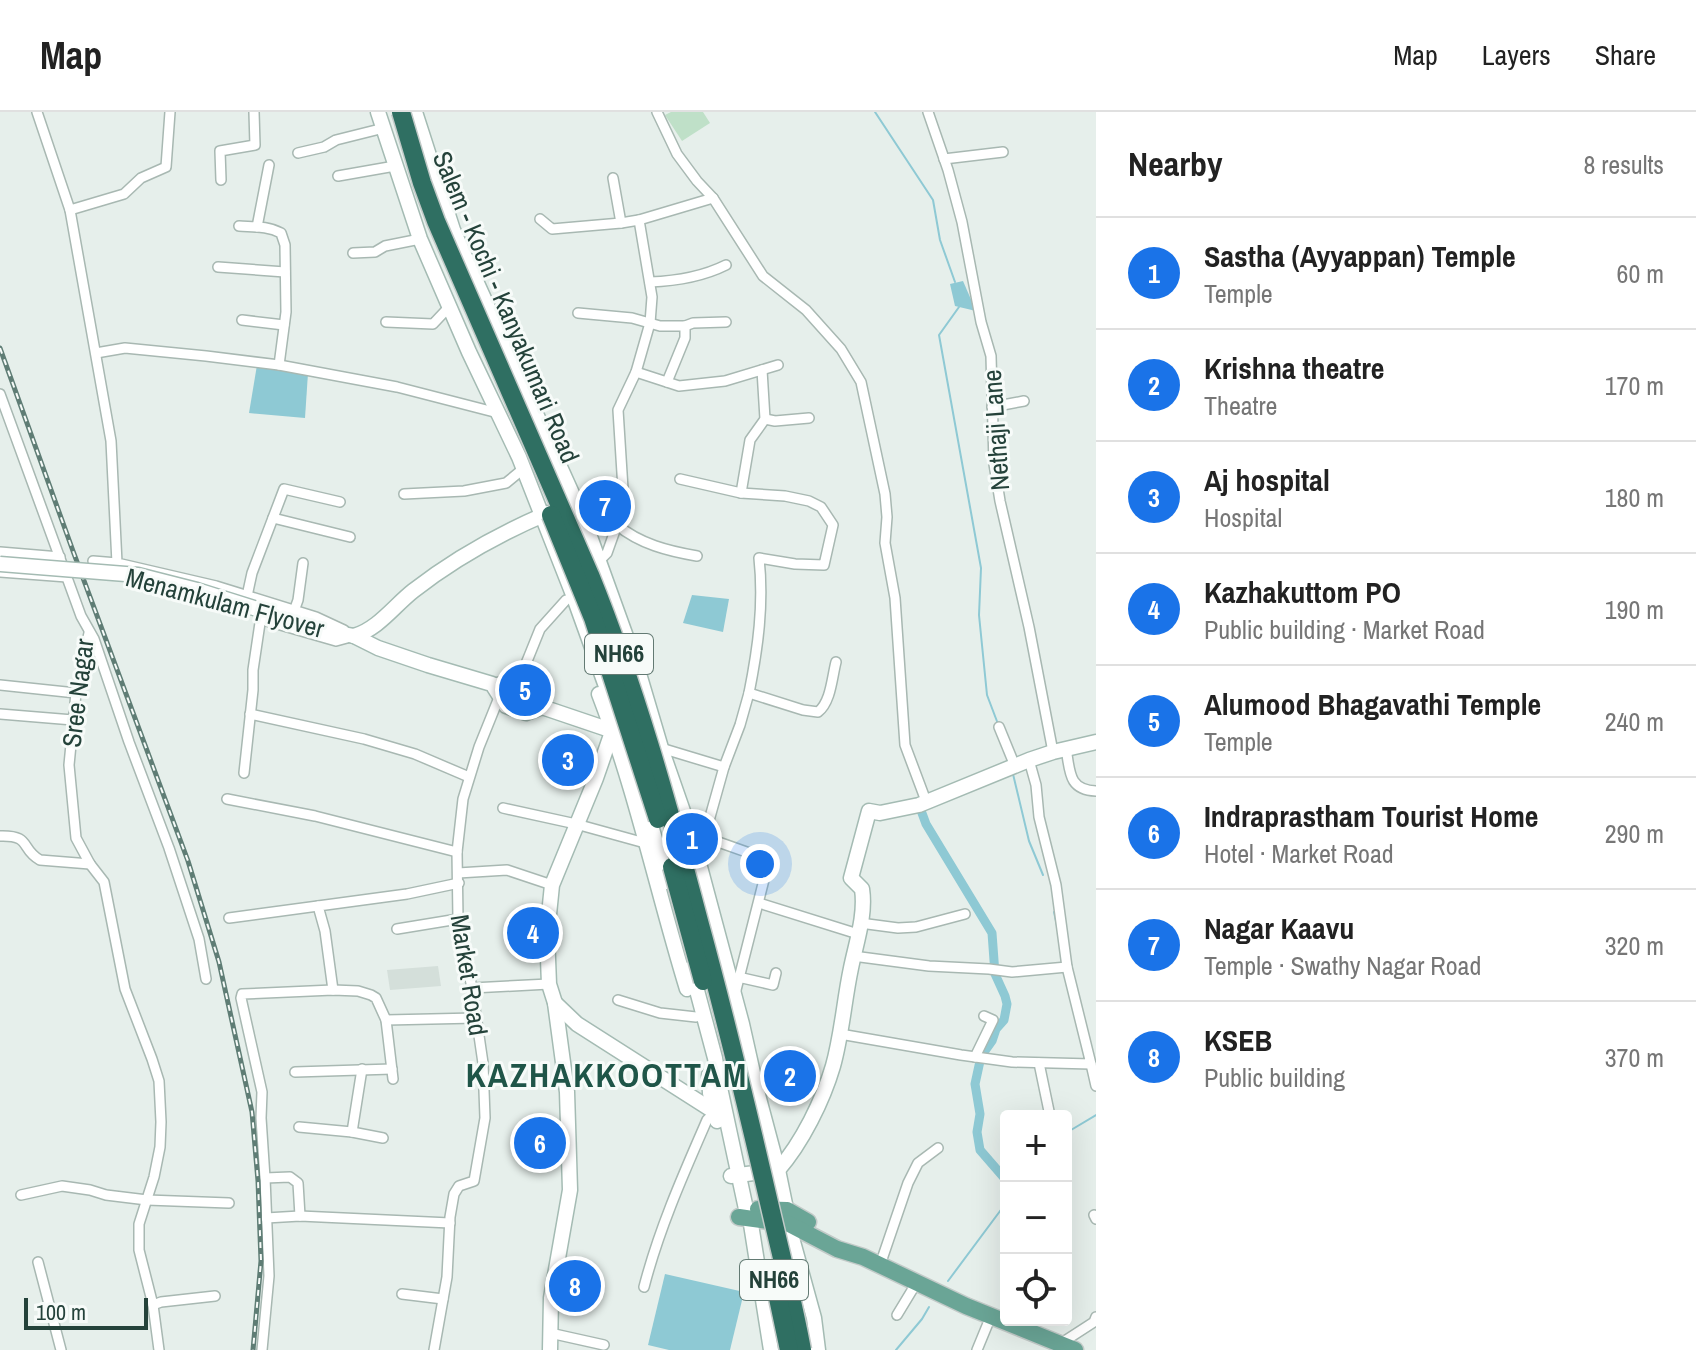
<!DOCTYPE html>
<meta charset="utf-8">
<style>
body{margin:0;font-family:"Archivo Narrow",sans-serif;background:#f6f6f6;color:#222}
.controls{position:absolute;right:24px;bottom:24px;display:grid;overflow:hidden;border-radius:8px;box-shadow:0 8px 32px #0002}
.controls button{width:72px;height:72px;display:grid;place-items:center;padding:0;border:0;border-bottom:2px solid #e0e0e0;background:#fff;color:#222;font:40px sans-serif}
.scale{position:absolute;left:24px;bottom:20px;width:124px;box-sizing:border-box;padding-left:8px;border:4px solid #24423a;border-top:0;font-size:22px;line-height:28px;white-space:nowrap;color:#24423a;-webkit-text-stroke:6px #f7fbf9;paint-order:stroke}
.you{position:absolute;left:760px;top:752px;width:28px;height:28px;margin:-20px;border:6px solid #fff;border-radius:50%;background:#1a73e8;box-shadow:0 0 0 12px #1a73e833}
.badge{display:grid;place-items:center;width:52px;height:52px;border-radius:50%;background:#1a73e8;color:#fff;font-size:26px;font-weight:700}
.pin{position:absolute;translate:-50% -50%;border:4px solid #fff;box-shadow:0 2px 8px #0006}
.list{margin:0;padding:0;list-style:none}
h2{display:flex;justify-content:space-between;align-items:center;height:104px;margin:0;padding:0 32px;font-size:34px}
h2 small{font-size:26px;font-weight:400;color:#767676}
.list li{display:grid;grid-template-columns:52px 1fr auto;gap:24px;align-items:center;box-sizing:border-box;height:112px;padding:0 32px;border-top:2px solid #e0e0e0}
.list b{display:block;font-size:30px;white-space:nowrap}
.list p{margin:0;font-size:26px;white-space:nowrap;color:#767676}
.list em{font-size:26px;font-style:normal;color:#767676}
.icon{flex:none;width:44px;height:44px;fill:none;stroke:currentColor;stroke-width:2;stroke-linecap:round;stroke-linejoin:round}
.map{position:relative;flex:none;width:1096px;height:1238px;overflow:hidden}
header{display:flex;align-items:center;gap:48px;box-sizing:border-box;height:112px;padding:0 40px;background:#fff;border-bottom:2px solid #e0e0e0}
header strong{font-size:38px}
nav{display:flex;gap:44px;margin-inline-start:auto;font-size:28px}
main{display:flex}
aside{flex:1;background:#fff}
.map>svg:first-child{display:block}
.built{fill:#d4dfda}
.green{fill:#bfe0c8}
.water{fill:#8ec9d4}
.lines{fill:none;stroke-linecap:round;stroke-linejoin:round}
.stream{stroke:#8ec9d4;stroke-width:2}
.canal{stroke:#8ec9d4;stroke-width:9}
.street-casing{stroke:#a8b8b2;stroke-width:12}
.secondary-casing{stroke:#a4bbb3;stroke-width:17}
.primary-casing{stroke:#c2cac8;stroke-width:19}
.street{stroke:#fff;stroke-width:9}
.secondary{stroke:#fff;stroke-width:14}
.primary{stroke:#6aa596;stroke-width:16}
.rail-casing{stroke:#5f7d75;stroke-width:5}
.rail{stroke:#f7fbf9;stroke-width:2;stroke-dasharray:6;stroke-linecap:butt}
.secondary-bridge-casing{stroke:#a4bbb3;stroke-width:17;stroke-linecap:butt}
.highway-bridge-casing{stroke:#c2cac8;stroke-width:21;stroke-linecap:butt}
.secondary-bridge{stroke:#fff;stroke-width:14}
.highway-bridge{stroke:#2f6f62;stroke-width:18}
.labels{text-anchor:middle;stroke-width:6;stroke-linejoin:round;paint-order:stroke}
.shield{fill:#f7fbf9;stroke:#637a73;stroke-width:2}
.shield-label{font-size:24px;font-weight:bold;fill:#24423a}
.street-label{font-size:26px;fill:#24423a;stroke:#f7fbf9}
.district-label{font-size:34px;font-weight:bold;letter-spacing:2px;fill:#1f5548;stroke:#f7fbf9}
</style>
<header>
<strong>Map</strong>
<nav><a>Map</a><a>Layers</a><a>Share</a></nav>
</header>
<main>
<div class="map">
<svg width="1096" height="1238" viewBox="0 0 1096 1238">
<rect width="100%" height="100%" fill="#e6efeb"/>
<!-- built -->
<path class="built" d="M438 854 441 874 390 878 387 858Z"/>
<!-- green -->
<path class="green" d="M671 0H703L710 11 682 29 665 3Z"/>
<!-- water -->
<g class="water">
<path d="M963 169 976 199 955 194 950 172Z"/>
<path d="M257 253 308 261 305 306 249 301Z"/>
<path d="M692 483 729 487 723 520 683 511Z"/>
<path d="M665 1162 744 1180 730 1238H669L648 1233Z"/>
</g>
<g class="lines">
<!-- stream -->
<g class="stream">
<path d="M875 0 933 88 940 128 955 170"/>
<path d="M959 195 939 223 981 456 979 503 987 583 998 612"/>
<path d="M1013 662 1029 729 1043 763"/>
<path d="M1054 800 1058 818"/>
<path d="M1066 1021 1096 1003"/>
<path d="M948 1169 1006 1091"/>
<path d="M896 1238 922 1207 929 1195"/>
</g>
<!-- canal -->
<g class="canal">
<path d="M919 693 926 712 992 821 995 862 1005 884 1007 892 1004 908 996 917 992 929 982 943"/>
<path d="M980 949 975 972 980 1002 977 1020 980 1038 1006 1068"/>
</g>
<defs>
<g id="street">
<path d="M37 0 70 98 111 329 117 451 216 474 316 505 344 518"/>
<path d="M657 0 677 42 697 69 713 86 763 164 806 198 841 237 861 270 885 382 887 405 885 431 895 486 905 633 926 689"/>
<path d="M928 0 948 58 962 110 981 210 991 244 994 352 1000 389 1029 515 1053 640"/>
<path d="M298 41 324 35 336 28 384 16"/>
<path d="M944 47 1003 40"/>
<path d="M338 64 395 54"/>
<path d="M613 66 621 111"/>
<path d="M221 68 220 39 255 33 254 0"/>
<path d="M70 98 124 82 141 66 166 55 170 0"/>
<path d="M540 107 552 117 621 111 639 108"/>
<path d="M239 114C254 115 268 114 281 121L285 133 286 200 279 253"/>
<path d="M257 115 269 53"/>
<path d="M353 141 375 140 385 134 420 127"/>
<path d="M218 155 285 160"/>
<path d="M650 170C676 169 702 165 726 153"/>
<path d="M578 201 632 206 660 214H685L693 211 726 210"/>
<path d="M242 208 284 213"/>
<path d="M386 210 433 212 449 195"/>
<path d="M96 241 125 236 206 244 279 253 397 275 498 301"/>
<path d="M636 260 679 274 725 269 778 253"/>
<path d="M667 270 685 226V214"/>
<path d="M0 282 81 504 94 527 129 630 169 736 199 827 206 867"/>
<path d="M992 295 1024 289"/>
<path d="M765 307 775 309 809 306"/>
<path d="M680 367 741 381 785 384 809 389 821 395 833 413 824 453 795 452 759 446C764 492 758 536 749 581"/>
<path d="M741 381 750 328 765 307 762 258"/>
<path d="M404 382 464 379 506 371 523 357"/>
<path d="M273 406 350 425"/>
<path d="M617 413C640 432 668 439 697 444"/>
<path d="M0 440 60 445"/>
<path d="M93 449 117 451"/>
<path d="M599 449 607 441 618 410 623 377 618 298 636 260 650 211 652 185 639 108 713 86"/>
<path d="M0 460 67 465"/>
<path d="M247 484 252 461 284 377 340 390"/>
<path d="M294 499 298 488 303 451"/>
<path d="M89 521 76 581 69 653 76 726 90 752 104 770 125 877 152 947 159 969 161 1010 160 1035 154 1065 139 1112V1138L153 1193"/>
<path d="M492 572 521 564 540 517 566 488"/>
<path d="M0 573 76 581"/>
<path d="M0 602 73 608"/>
<path d="M250 602 364 627 415 642 469 665"/>
<path d="M999 615 1015 654"/>
<path d="M661 636 724 655"/>
<path d="M1066 636C1070 659 1068 678 1096 679"/>
<path d="M244 661 253 578V558L260 511 263 508 336 529 347 526"/>
<path d="M227 687 315 704 457 740"/>
<path d="M503 696 576 712 645 731"/>
<path d="M0 724C32 723 20 737 40 748L90 752"/>
<path d="M707 726 769 748 736 878"/>
<path d="M696 743 707 738 706 720 710 705 724 655 740 613 749 581 803 598 818 600C831 590 832 565 836 550"/>
<path d="M458 761 507 758 552 773"/>
<path d="M759 791 858 822"/>
<path d="M229 806 318 794"/>
<path d="M860 811 898 816 916 815 965 802"/>
<path d="M397 817 458 807"/>
<path d="M853 844 929 854 989 857 1012 860 1067 855"/>
<path d="M738 865 773 873 776 861"/>
<path d="M472 876 549 872"/>
<path d="M333 878 325 819 318 794 407 782 459 771"/>
<path d="M618 888 660 901 696 905"/>
<path d="M386 908 476 906"/>
<path d="M840 922 961 943 1012 950 1091 952 1067 855 1056 773 1039 705 1036 673 1029 648"/>
<path d="M975 945 993 908 984 904"/>
<path d="M1039 951 1050 1004"/>
<path d="M1091 952 1096 974"/>
<path d="M295 960 392 957"/>
<path d="M299 1015 352 1020 383 1026"/>
<path d="M352 1020 362 957"/>
<path d="M265 1066 290 1065 298 1071 300 1104"/>
<path d="M21 1083 62 1074 90 1078 106 1083 147 1088 229 1091"/>
<path d="M1094 1103 1096 1107"/>
<path d="M266 1106 300 1104 450 1111"/>
<path d="M38 1150 61 1238"/>
<path d="M880 1153 908 1071 918 1051 938 1036"/>
<path d="M644 1175C659 1117 683 1063 707 1008L715 1000"/>
<path d="M402 1182 443 1187"/>
<path d="M897 1203 917 1170"/>
<path d="M550 1221 604 1233"/>
<path d="M1060 1232 1094 1210 1096 1205"/>
<path d="M159 1238 153 1193 161 1190 215 1184"/>
<path d="M262 1238 269 1164 265 1066 261 1006 262 980 241 886 242 882 333 878 358 879 371 883 376 886 386 908 393 967"/>
<path d="M434 1238 447 1165 450 1105 454 1082 459 1074 474 1069 485 1006 483 951 472 876 458 807 457 740 463 687 479 635 500 583"/>
<path d="M977 1238 991 1204"/>
</g>
<g id="secondary">
<path d="M378 0 420 127 469 240 519 345 572 480 612 591"/>
<path d="M415 0 453 118 584 408 637 555 661 636 692 725 742 912 757 979 778 1058 792 1126 814 1206 818 1238"/>
<path d="M254 496 328 519 354 524 378 536 428 553 492 572 506 594 526 601 542 595 619 621"/>
<path d="M354 524C378 517 394 494 413 479 454 447 501 421 548 401"/>
<path d="M599 582C636 678 657 779 687 877"/>
<path d="M645 694 668 770"/>
<path d="M691 856 715 946 719 971 746 1097 750 1106 771 1238"/>
<path d="M555 891 577 912 715 1000"/>
<path d="M709 963 710 981 717 1009"/>
<path d="M731 1064 778 1058C802 1031 823 988 833 954 842 922 844 889 851 856 856 831 866 803 862 777L851 766 869 699 880 701 919 693 1029 648 1053 640 1096 630"/>
<path d="M550 1238 551 1186 570 1078 567 980 555 891 549 872 547 822 552 773 596 666 612 620"/>
</g>
<g id="primary">
<path d="M758 1097 787 1098 808 1110"/>
<path d="M739 1105 789 1112 837 1137 863 1145 966 1194 1075 1238"/>
</g>
</defs>
<!-- street casing -->
<use href="#street" class="street-casing"/>
<!-- secondary casing -->
<use href="#secondary" class="secondary-casing"/>
<!-- primary casing -->
<use href="#primary" class="primary-casing"/>
<!-- street -->
<use href="#street" class="street"/>
<!-- secondary -->
<use href="#secondary" class="secondary"/>
<!-- primary -->
<use href="#primary" class="primary"/>
<defs>
<path id="rail" d="M0 236 73 439 188 749 219 850 252 1000 258 1069 261 1149 253 1238"/>
</defs>
<!-- rail casing -->
<use href="#rail" class="rail-casing"/>
<!-- rail -->
<use href="#rail" class="rail"/>
<defs>
<path id="secondary-bridge" d="M0 452 138 463 197 478 254 496"/>
<g id="highway-bridge">
<path d="M401 0 422 71 436 109 590 463C635 574 668 692 699 809 726 908 750 1008 773 1108 783 1151 794 1194 802 1238"/>
<path d="M551 403 593 506 658 707"/>
<path d="M672 755 703 869"/>
<path d="M772 1158 789 1238"/>
</g>
</defs>
<!-- secondary-bridge casing -->
<use href="#secondary-bridge" class="secondary-bridge-casing"/>
<!-- highway-bridge casing -->
<use href="#highway-bridge" class="highway-bridge-casing"/>
<!-- secondary-bridge -->
<use href="#secondary-bridge" class="secondary-bridge"/>
<!-- highway-bridge -->
<use href="#highway-bridge" class="highway-bridge"/>
</g>
<g class="labels">
<!-- shield labels -->
<g class="shield">
<rect x="585" y="522" width="68" height="40" rx="6"/>
<rect x="740" y="1148" width="68" height="40" rx="6"/>
</g>
<g class="shield-label">
<text x="619" y="550">NH66</text>
<text x="774" y="1176">NH66</text>
</g>
<!-- street labels -->
<g class="street-label">
<text transform="translate(506 195) rotate(67)" y="9">Salem - Kochi - Kanyakumari Road</text>
<text transform="translate(996 318) rotate(-94)" y="9">Nethaji Lane</text>
<text transform="translate(225 491) rotate(15)" y="9">Menamkulam Flyover</text>
<text transform="translate(78 581) rotate(-83)" y="9">Sree Nagar</text>
<text transform="translate(469 863) rotate(81)" y="9">Market Road</text>
</g>
<!-- district labels -->
<g class="district-label">
<text x="607" y="975">KAZHAKKOOTTAM</text>
</g>
</g>
</svg>
<div class="controls">
<button>+</button>
<button>−</button>
<button><svg class="icon" aria-label="locate" viewBox="0 0 24 24"><circle cx="12" cy="12" r="6"/><path d="M12 2v4M12 18v4M2 12h4M18 12h4"/></svg></button>
</div>
<div class="scale">100 m</div>
<div class="you"></div>
<div class="pin badge" style="left:692px;top:727px">1</div>
<div class="pin badge" style="left:790px;top:964px">2</div>
<div class="pin badge" style="left:568px;top:648px">3</div>
<div class="pin badge" style="left:533px;top:821px">4</div>
<div class="pin badge" style="left:525px;top:578px">5</div>
<div class="pin badge" style="left:540px;top:1031px">6</div>
<div class="pin badge" style="left:605px;top:394px">7</div>
<div class="pin badge" style="left:575px;top:1174px">8</div>
</div>
<aside>
<h2>Nearby<small>8 results</small></h2>
<ul class="list">
<li><span class="badge">1</span><div><b>Sastha (Ayyappan) Temple</b><p>Temple</p></div><em>60 m</em></li>
<li><span class="badge">2</span><div><b>Krishna theatre</b><p>Theatre</p></div><em>170 m</em></li>
<li><span class="badge">3</span><div><b>Aj hospital</b><p>Hospital</p></div><em>180 m</em></li>
<li><span class="badge">4</span><div><b>Kazhakuttom PO</b><p>Public building · Market Road</p></div><em>190 m</em></li>
<li><span class="badge">5</span><div><b>Alumood Bhagavathi Temple</b><p>Temple</p></div><em>240 m</em></li>
<li><span class="badge">6</span><div><b>Indraprastham Tourist Home</b><p>Hotel · Market Road</p></div><em>290 m</em></li>
<li><span class="badge">7</span><div><b>Nagar Kaavu</b><p>Temple · Swathy Nagar Road</p></div><em>320 m</em></li>
<li><span class="badge">8</span><div><b>KSEB</b><p>Public building</p></div><em>370 m</em></li>
</ul>
</aside>
</main>
